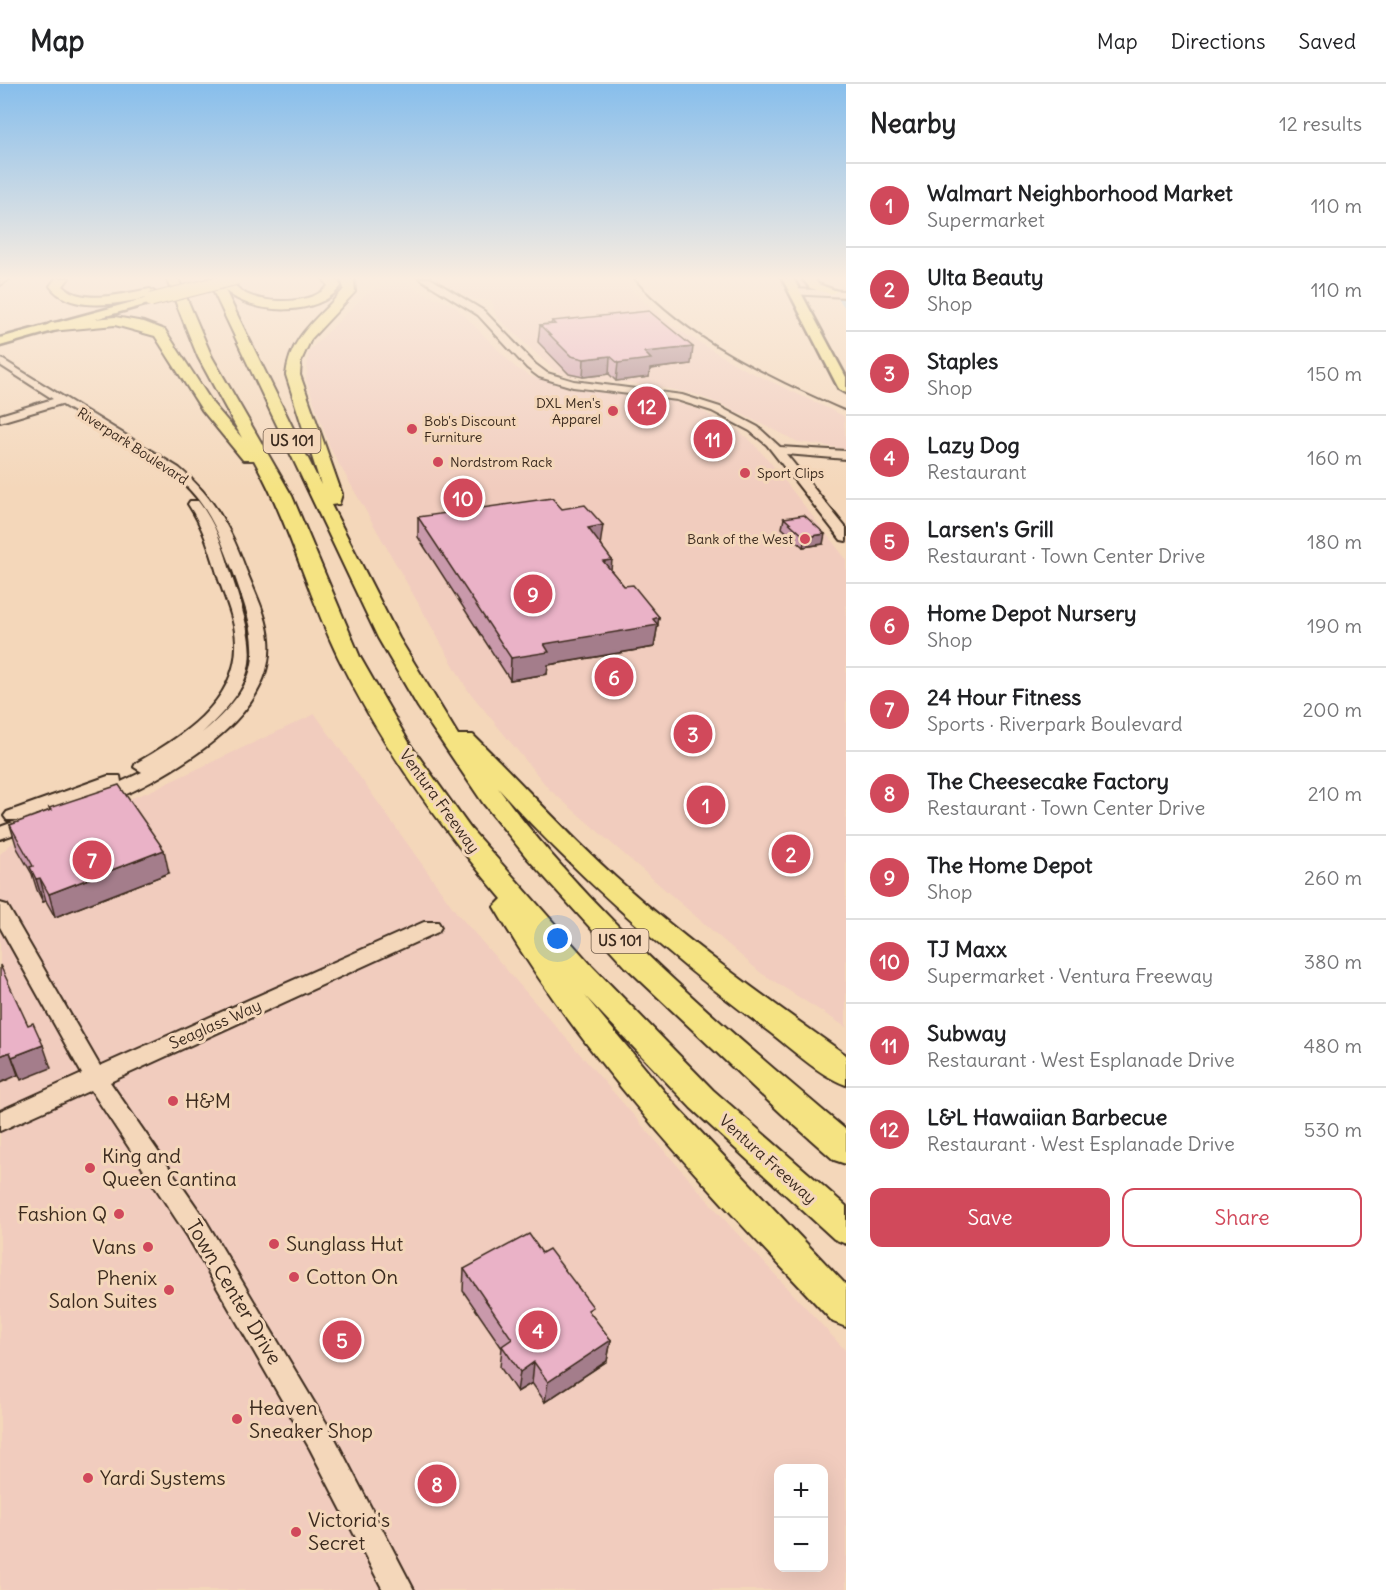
<!DOCTYPE html>
<meta charset="utf-8">
<style>
body{margin:0;font-family:Delius,sans-serif;background:#f2f2f2;color:#202124}
.controls{position:absolute;right:18px;bottom:18px;display:grid;overflow:hidden;border-radius:12px;box-shadow:0 6px 24px #0002}
.controls button{width:54px;height:54px;display:grid;place-items:center;padding:0;border:0;border-bottom:2px solid #e0e0e0;background:#fff;color:#202124;font:30px sans-serif}
.you{position:absolute;left:558px;top:855px;width:21px;height:21px;margin:-15px;border:4px solid #fff;border-radius:50%;background:#1a73e8;box-shadow:0 0 0 9px #1a73e833}
.badge{display:grid;place-items:center;width:39px;height:39px;border-radius:50%;background:#d1495b;color:#fff;font-size:20px;font-weight:700}
.pin{position:absolute;translate:-50% -50%;border:3px solid #fff;box-shadow:0 2px 6px #0006}
.list{margin:0;padding:0;list-style:none}
h2{display:flex;justify-content:space-between;align-items:center;height:78px;margin:0;padding:0 24px;font-size:26px}
h2 small{font-size:20px;font-weight:400;color:#757577}
.list li{display:grid;grid-template-columns:39px 1fr auto;gap:18px;align-items:center;box-sizing:border-box;height:84px;padding:0 24px;border-top:2px solid #e0e0e0}
.list b{display:block;font-size:22px;white-space:nowrap}
.list p{margin:0;font-size:20px;white-space:nowrap;color:#757577}
.list em{font-size:20px;font-style:normal;color:#757577}
.actions{display:flex;gap:12px;padding:18px 24px}
.actions a{flex:1;padding:14px 0;border:2px solid #d1495b;border-radius:12px;text-align:center;font-size:21px;color:#d1495b}
.actions .main{background:#d1495b;color:#fff}
.map{position:relative;flex:none;width:846px;height:1506px;overflow:hidden}
header{display:flex;align-items:center;gap:36px;box-sizing:border-box;height:84px;padding:0 30px;background:#fff;border-bottom:2px solid #e0e0e0}
header strong{font-size:28px}
nav{display:flex;gap:33px;margin-inline-start:auto;font-size:21px}
main{display:flex}
aside{flex:1;background:#fff}
.map>svg:first-child{display:block}
.built{fill:#f1ccbe;fill-rule:evenodd}
.lines{fill:none;stroke-linecap:round;stroke-linejoin:round}
.canal{fill:#95ccf3;fill-rule:evenodd}
.minor-casing{stroke:#3b2a1e;stroke-width:4}
.major-casing{stroke:#3b2a1e;stroke-width:5}
.highway-casing{stroke:#3b2a1e;stroke-width:4}
.minor{fill:#f4d7ba;fill-rule:evenodd}
.major{fill:#f5e382;fill-rule:evenodd}
.highway{fill:#f5e382;fill-rule:evenodd}
.rail{stroke:#3b2a1e;stroke-width:2}
.major-bridge-casing{stroke:#3b2a1e;stroke-width:15;stroke-linecap:butt}
.major-bridge{stroke:#f5e382;stroke-width:13}
.wall{fill:#c999ab;stroke:#3b2a1e;stroke-width:1.5}
.shaded-wall{fill:#a47d8b;stroke:#3b2a1e;stroke-width:1.5}
.building{fill:#eab2c7;stroke:#3b2a1e;stroke-width:1.5}
.poi-dot{fill:#d1495b;stroke:#f4d7ba;stroke-width:2}
.labels{text-anchor:middle;stroke-width:6;stroke-linejoin:round;paint-order:stroke}
.far-poi-label{font-size:14px;fill:#3b2a1e;stroke:#f4d7ba;text-anchor:start}
.far-street-label{font-size:14px;fill:#3b2a1e;stroke:#f4d7ba}
.shield{fill:#f4d7ba;stroke:#725e4d;stroke-width:1.5}
.shield-label{font-size:15px;font-weight:bold;fill:#3b2a1e}
.street-label{font-size:16px;fill:#3b2a1e;stroke:#f4d7ba}
.near-poi-label{font-size:20px;fill:#3b2a1e;stroke:#f4d7ba;text-anchor:start}
.near-street-label{font-size:20px;fill:#3b2a1e;stroke:#f4d7ba}
</style>
<header>
<strong>Map</strong>
<nav><a>Map</a><a>Directions</a><a>Saved</a></nav>
</header>
<main>
<div class="map">
<svg width="846" height="1506" viewBox="0 0 846 1506">
<rect width="100%" height="100%" fill="#f4d7ba"/>
<filter id="ink" filterUnits="userSpaceOnUse"><feTurbulence type="fractalNoise" baseFrequency=".0167" numOctaves="2"/><feDisplacementMap in="SourceGraphic" scale="12" xChannelSelector="R" yChannelSelector="G"/><feConvolveMatrix kernelMatrix="1 2 1 2 8 2 1 2 1" color-interpolation-filters="sRGB"/></filter>
<g filter="url(#ink)">
<!-- built -->
<g class="built">
<path d="M433 194H623L635 210 672 242 742 284 844 332 846 365 798 358 723 321 694 310 654 302 569 292 555 287 496 232 492 217 470 214Z"/>
<path d="M407 198 417 206 455 222 516 284 530 292 569 304 672 317 700 326 735 344 751 357 770 378 846 475V943L761 889 549 705 467 605 330 364 306 295 309 267 364 212 375 205Z"/>
<path d="M315 630 456 828 732 1144 846 1267V1506H0V770L11 760 148 708ZM778 1384H824V1484H778Z"/>
</g>
<g class="lines">
<!-- canal -->
<path class="canal" d="M840 209 846 215V225L836 212Z"/>
<defs>
<g id="minor">
<path d="M0 194H11L0 201Z"/>
<path d="M419 194H430L484 227 535 280 547 289 574 297 682 311 720 323 758 343 780 363 846 367V375L786 370 846 444V457L841 456 767 361 750 347 712 327 677 316 573 303 539 293 527 284 478 231Z"/>
<path d="M793 205 846 207V213L790 210V206Z"/>
<path d="M0 274 179 384C214 413 231 445 246 486 255 509 267 531 269 555 275 619 208 665 161 692 147 700 109 722 94 718L91 714 107 705 20 736 35 731 44 737 41 741 0 755V743L19 736H7L4 732 7 728 108 692H120L121 698 142 688 134 683 136 679C180 654 235 619 236 563 237 540 226 517 219 496 211 469 204 444 188 420L190 417H198C216 440 224 465 232 493 255 566 265 592 202 649 269 592 260 562 233 487 221 455 210 424 184 400 148 368 101 345 61 320L0 338V331L53 315 0 281Z"/>
<path d="M0 819 7 821 100 982 424 838H438L441 843 438 848 110 998 206 1137 330 1345 414 1506H383L310 1365 188 1153 91 1006 0 1047V1027L82 990 0 843Z"/>
</g>
<g id="major">
<path d="M782 194H793L846 293V309L839 305Z"/>
<path d="M802 194H813L818 200 837 207 831 210 810 204Z"/>
<path d="M151 213 155 214V218L0 262V254Z"/>
</g>
<g id="highway">
<path d="M56 194H69L63 202C82 222 126 209 150 205L156 209 155 212C124 219 71 231 50 202Z"/>
<path d="M166 194H178L212 273 292 412 360 573 411 662 439 701 470 744 592 882 713 1006 846 1122V1160L834 1155 691 1024 585 912 678 1024 846 1201V1243L833 1238C712 1109 584 978 494 823L502 815C439 741 381 662 338 573 307 508 289 439 254 376H243L202 326 155 252 115 241 51 247 44 243 51 239 115 233 144 238 165 246 213 320 242 354 198 273Z"/>
<path d="M207 194H228C233 200 239 206 246 210 267 220 312 221 328 202L323 194H336L341 202C319 233 252 232 225 206L321 401 286 291C290 251 320 233 344 205L341 194 354 195 355 208 311 255 301 277 300 291 342 410 339 420 331 421 399 554 458 651H473C521 698 565 748 615 793 687 858 767 915 846 971V1001C818 991 792 965 768 947 670 874 580 795 498 704 593 833 724 943 846 1046V1080L834 1076 782 1030 625 882 528 775 483 719 418 623 378 554Z"/>
</g>
</defs>
<!-- minor casing -->
<use href="#minor" class="minor-casing"/>
<!-- major casing -->
<use href="#major" class="major-casing"/>
<!-- highway casing -->
<use href="#highway" class="highway-casing"/>
<!-- minor -->
<use href="#minor" class="minor"/>
<!-- major -->
<use href="#major" class="major"/>
<!-- highway -->
<use href="#highway" class="highway"/>
<!-- rail -->
<path class="rail" d="M633 194C691 258 768 292 846 327"/>
<defs>
<path id="major-bridge" d="M151 216 237 194"/>
</defs>
<!-- major-bridge casing -->
<use href="#major-bridge" class="major-bridge-casing"/>
<!-- major-bridge -->
<use href="#major-bridge" class="major-bridge"/>
</g>
<!-- wall -->
<g class="wall">
<path d="M552 237 691 280 650 285 649 293 616 297 609 290 583 293 569 290 538 258 540 241 551 240Z"/>
<path d="M562 425 601 460 611 487 624 502 659 533 654 563 548 581 547 590 510 596 418 453V433Z"/>
<path d="M784 434 823 460 803 463 782 444Z"/>
<path d="M49 724 169 789 55 833 46 817 43 818 37 806 32 790 17 764 10 741 50 727Z"/>
<path d="M542 1169 611 1256 607 1277 545 1318 532 1299 517 1308 500 1283 502 1264 463 1207 464 1185Z"/>
</g>
<!-- shaded-wall -->
<g class="shaded-wall">
<path d="M693 263 691 280 650 285 649 293 616 297 618 279 644 268Z"/>
<path d="M610 272 609 290 583 293 584 275Z"/>
<path d="M603 441 600 462 588 444Z"/>
<path d="M825 450 823 460 803 463 805 453Z"/>
<path d="M612 476 610 496 603 477Z"/>
<path d="M659 533 654 563 548 581 547 590 510 596 511 574 544 560Z"/>
<path d="M164 766 169 789 55 833 49 810Z"/>
<path d="M40 794 46 817 43 818 36 795Z"/>
<path d="M43 961 51 984 21 996 12 973Z"/>
<path d="M10 968 18 991 0 999V972Z"/>
<path d="M611 1256 607 1277 545 1318 548 1298Z"/>
<path d="M534 1278 532 1299 517 1308 520 1288Z"/>
</g>
<!-- building -->
<g class="building">
<path d="M649 227 693 263 644 268 651 275 618 279 610 272 584 275 571 272 540 241 555 240 552 237Z"/>
<path d="M552 414 562 425 585 421 603 441 588 444 612 476 603 477 624 502 633 501 659 533 653 535 658 541 544 560 549 568 511 574 418 433Z"/>
<path d="M804 431 825 450 805 453 784 434Z"/>
<path d="M119 701 164 766 49 810 40 794 36 795 30 783 33 782 10 741 51 726 49 724Z"/>
<path d="M0 881 28 941 33 939 43 961 12 973 10 968 0 972Z"/>
<path d="M529 1150 542 1169 549 1165 593 1223 588 1226 611 1256 548 1298 534 1278 520 1288 502 1262 512 1255 464 1185Z"/>
</g>
</g>
<!-- sky -->
<linearGradient id="sky" x2="0" y2="1"><stop stop-color="#87beec"/><stop offset="0.48" stop-color="#faede0"/><stop offset="1" stop-color="#faede0" stop-opacity="0"/></linearGradient>
<rect width="846" height="405" fill="url(#sky)"/>
<!-- markers -->
<g class="poi-dot">
<circle cx="613" cy="327" r="6"/>
<circle cx="412" cy="345" r="6"/>
<circle cx="438" cy="378" r="6"/>
<circle cx="745" cy="389" r="6"/>
<circle cx="805" cy="455" r="6"/>
<circle cx="173" cy="1017" r="6"/>
<circle cx="90" cy="1084" r="6"/>
<circle cx="119" cy="1130" r="6"/>
<circle cx="274" cy="1160" r="6"/>
<circle cx="148" cy="1163" r="6"/>
<circle cx="294" cy="1193" r="6"/>
<circle cx="169" cy="1206" r="6"/>
<circle cx="237" cy="1335" r="6"/>
<circle cx="88" cy="1394" r="6"/>
<circle cx="296" cy="1448" r="6"/>
</g>
<g class="labels">
<!-- far-poi labels -->
<g class="far-poi-label">
<text x="601" y="324" text-anchor="end">DXL Men's<tspan x="601" dy="16">Apparel</tspan></text>
<text x="424" y="342">Bob's Discount<tspan x="424" dy="16">Furniture</tspan></text>
<text x="450" y="383">Nordstrom Rack</text>
<text x="757" y="394">Sport Clips</text>
<text x="793" y="460" text-anchor="end">Bank of the West</text>
</g>
<!-- far-street labels -->
<g class="far-street-label">
<text transform="translate(133 362) rotate(33)" y="5">Riverpark Boulevard</text>
</g>
<!-- shield labels -->
<g class="shield">
<rect x="263.5" y="345" width="57" height="24" rx="4.5"/>
<rect x="591.5" y="845" width="57" height="24" rx="4.5"/>
</g>
<g class="shield-label">
<text x="292" y="362">US 101</text>
<text x="620" y="862">US 101</text>
</g>
<!-- street labels -->
<g class="street-label">
<text transform="translate(440 717) rotate(54)" y="6">Ventura Freeway</text>
<text transform="translate(215 940) rotate(-24)" y="6">Seaglass Way</text>
<text transform="translate(768 1075) rotate(42)" y="6">Ventura Freeway</text>
</g>
<!-- near-poi labels -->
<g class="near-poi-label">
<text x="185" y="1024">H&amp;M</text>
<text x="102" y="1079">King and<tspan x="102" dy="23">Queen Cantina</tspan></text>
<text x="107" y="1137" text-anchor="end">Fashion Q</text>
<text x="286" y="1167">Sunglass Hut</text>
<text x="136" y="1170" text-anchor="end">Vans</text>
<text x="306" y="1200">Cotton On</text>
<text x="157" y="1201" text-anchor="end">Phenix<tspan x="157" dy="23">Salon Suites</tspan></text>
<text x="249" y="1331">Heaven<tspan x="249" dy="23">Sneaker Shop</tspan></text>
<text x="100" y="1401">Yardi Systems</text>
<text x="308" y="1443">Victoria's<tspan x="308" dy="23">Secret</tspan></text>
</g>
<!-- near-street labels -->
<g class="near-street-label">
<text transform="translate(234 1208) rotate(59)" y="7">Town Center Drive</text>
</g>
</g>
</svg>
<div class="controls">
<button>+</button>
<button>−</button>
</div>
<div class="you"></div>
<div class="pin badge" style="left:706px;top:721px">1</div>
<div class="pin badge" style="left:791px;top:770px">2</div>
<div class="pin badge" style="left:693px;top:650px">3</div>
<div class="pin badge" style="left:538px;top:1246px">4</div>
<div class="pin badge" style="left:342px;top:1256px">5</div>
<div class="pin badge" style="left:614px;top:593px">6</div>
<div class="pin badge" style="left:92px;top:776px">7</div>
<div class="pin badge" style="left:437px;top:1400px">8</div>
<div class="pin badge" style="left:533px;top:510px">9</div>
<div class="pin badge" style="left:463px;top:414px">10</div>
<div class="pin badge" style="left:713px;top:355px">11</div>
<div class="pin badge" style="left:647px;top:322px">12</div>
</div>
<aside>
<h2>Nearby<small>12 results</small></h2>
<ul class="list">
<li><span class="badge">1</span><div><b>Walmart Neighborhood Market</b><p>Supermarket</p></div><em>110 m</em></li>
<li><span class="badge">2</span><div><b>Ulta Beauty</b><p>Shop</p></div><em>110 m</em></li>
<li><span class="badge">3</span><div><b>Staples</b><p>Shop</p></div><em>150 m</em></li>
<li><span class="badge">4</span><div><b>Lazy Dog</b><p>Restaurant</p></div><em>160 m</em></li>
<li><span class="badge">5</span><div><b>Larsen's Grill</b><p>Restaurant · Town Center Drive</p></div><em>180 m</em></li>
<li><span class="badge">6</span><div><b>Home Depot Nursery</b><p>Shop</p></div><em>190 m</em></li>
<li><span class="badge">7</span><div><b>24 Hour Fitness</b><p>Sports · Riverpark Boulevard</p></div><em>200 m</em></li>
<li><span class="badge">8</span><div><b>The Cheesecake Factory</b><p>Restaurant · Town Center Drive</p></div><em>210 m</em></li>
<li><span class="badge">9</span><div><b>The Home Depot</b><p>Shop</p></div><em>260 m</em></li>
<li><span class="badge">10</span><div><b>TJ Maxx</b><p>Supermarket · Ventura Freeway</p></div><em>380 m</em></li>
<li><span class="badge">11</span><div><b>Subway</b><p>Restaurant · West Esplanade Drive</p></div><em>480 m</em></li>
<li><span class="badge">12</span><div><b>L&amp;L Hawaiian Barbecue</b><p>Restaurant · West Esplanade Drive</p></div><em>530 m</em></li>
</ul>
<div class="actions"><a class="main">Save</a><a>Share</a></div>
</aside>
</main>
